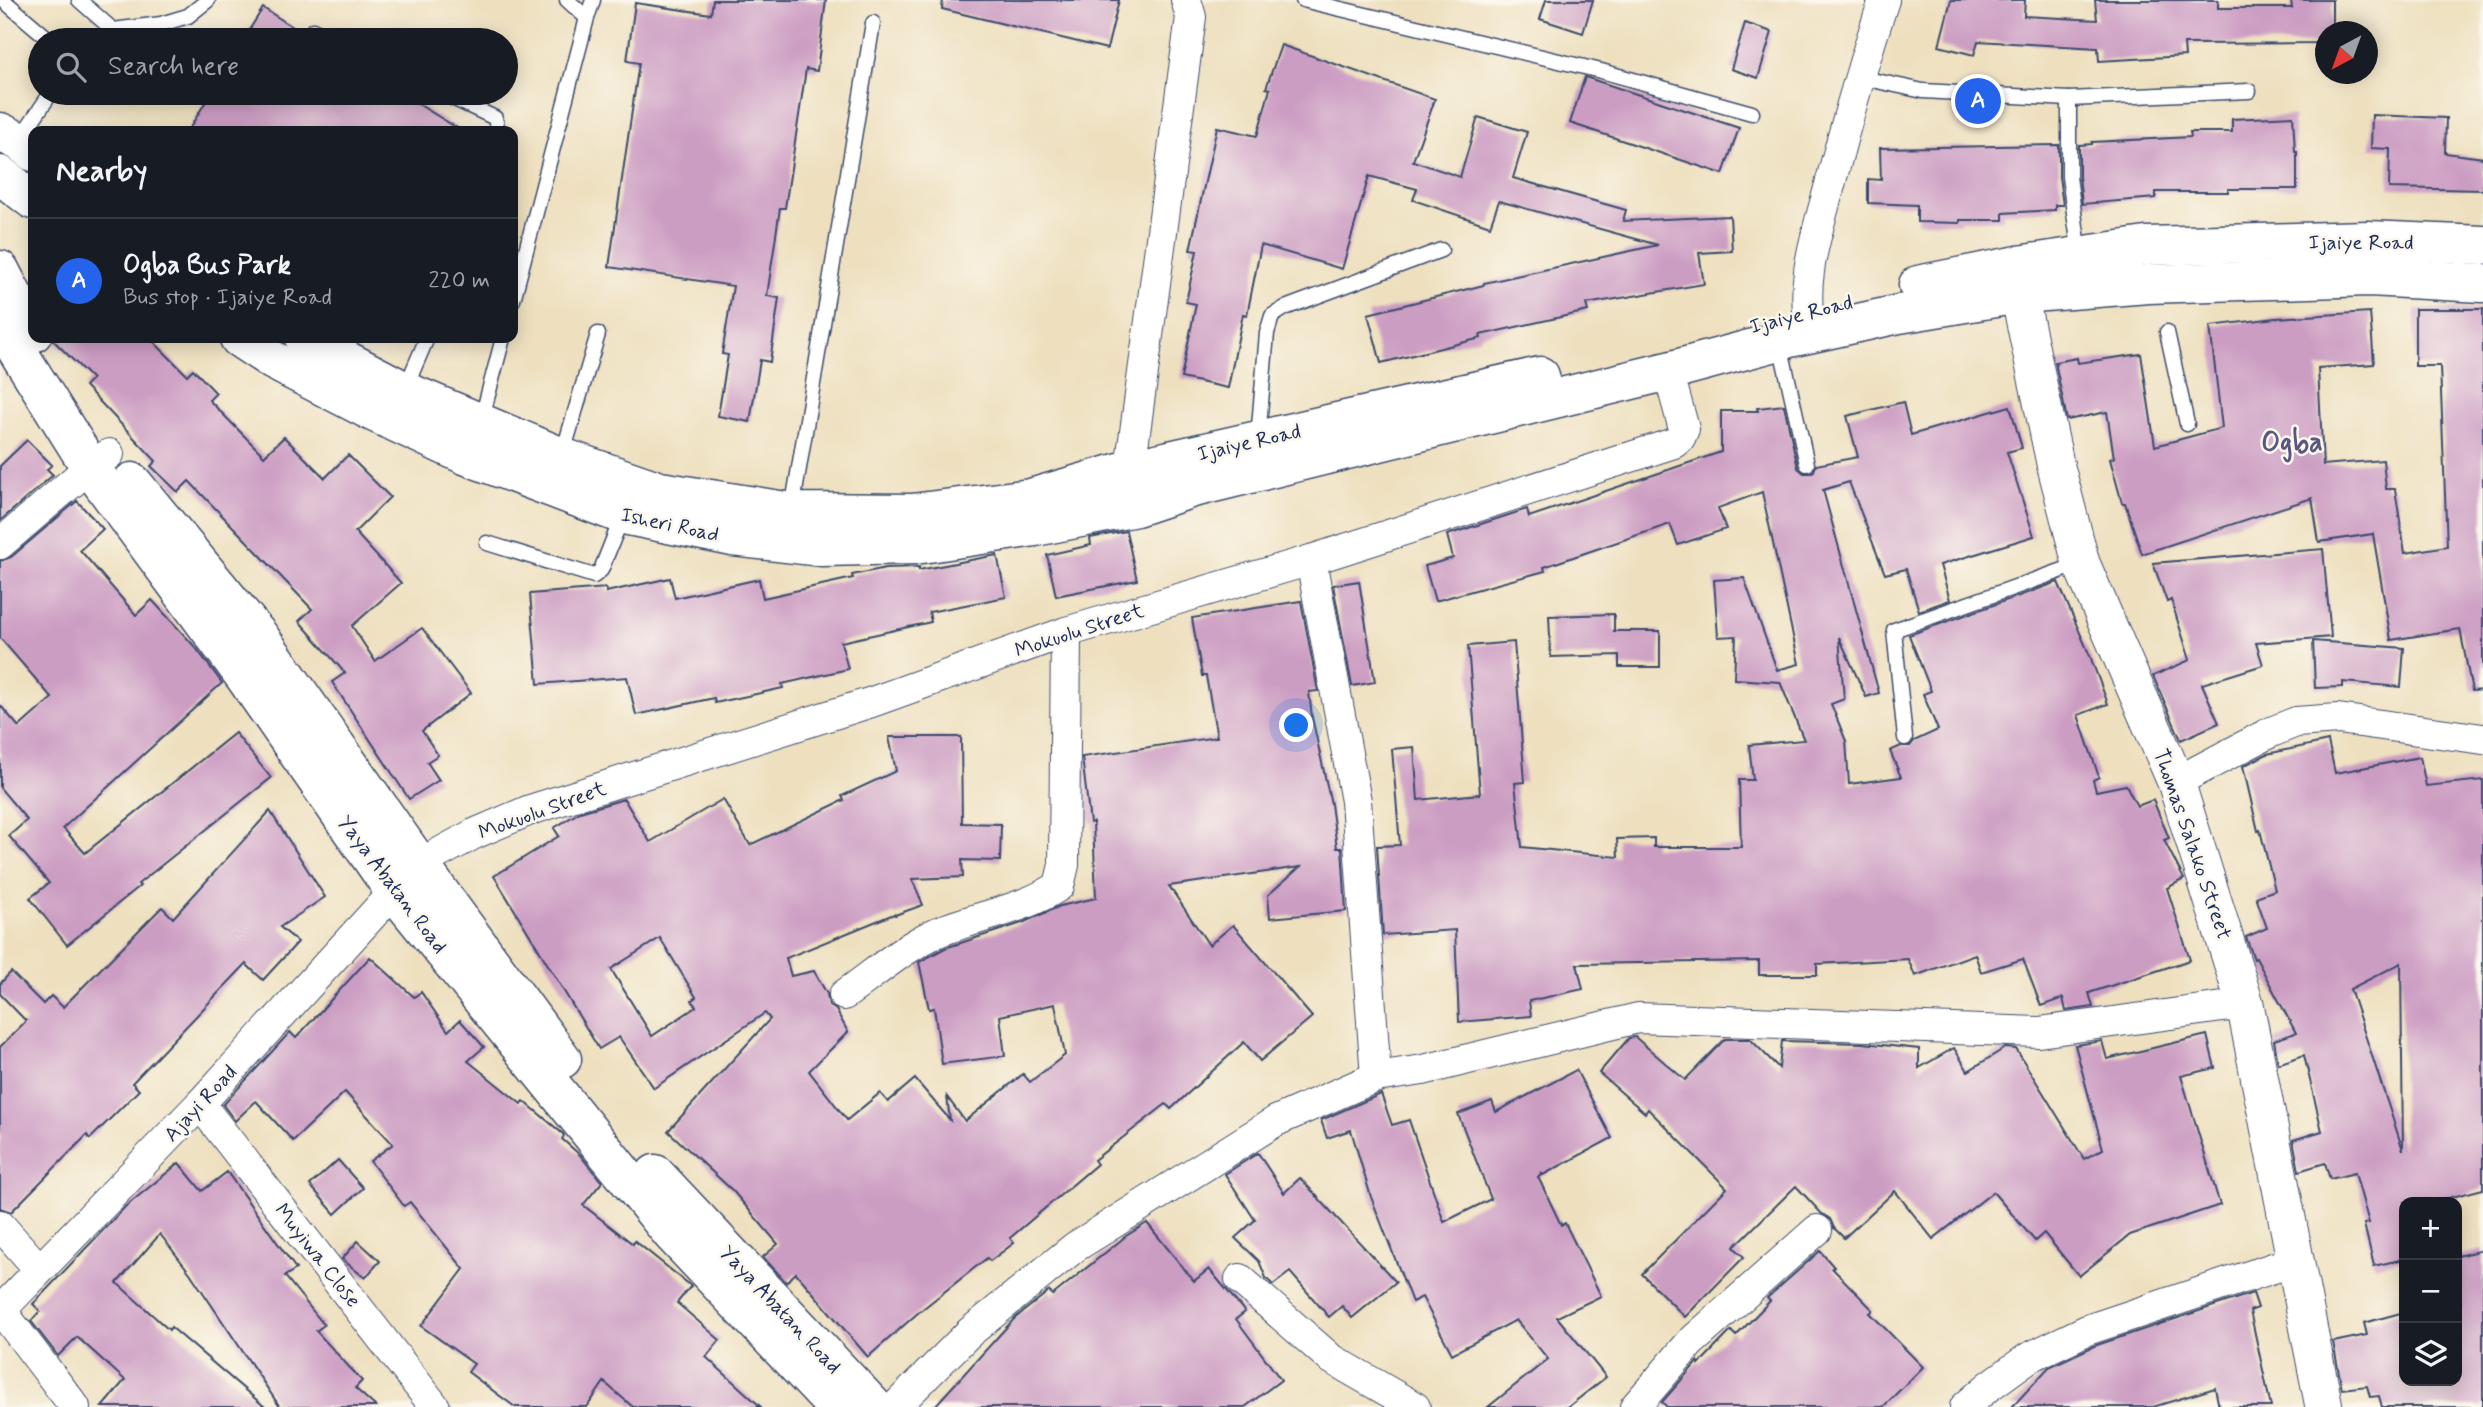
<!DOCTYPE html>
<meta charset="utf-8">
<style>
body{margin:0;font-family:Mynerve,sans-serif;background:#242831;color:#f1f3f6}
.controls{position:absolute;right:21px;bottom:21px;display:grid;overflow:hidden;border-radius:14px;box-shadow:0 4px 18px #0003}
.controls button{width:63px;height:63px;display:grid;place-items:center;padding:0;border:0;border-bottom:2px solid #363941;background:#171b24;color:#f1f3f6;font:35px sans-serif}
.compass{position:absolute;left:2315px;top:21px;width:63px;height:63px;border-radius:50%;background:#171b24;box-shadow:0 4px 18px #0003;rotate:221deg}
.you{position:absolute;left:1297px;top:726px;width:24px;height:24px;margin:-18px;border:5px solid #fff;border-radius:50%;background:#1a73e8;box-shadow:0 0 0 10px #1a73e833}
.badge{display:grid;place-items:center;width:46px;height:46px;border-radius:50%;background:#2563eb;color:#fff;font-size:23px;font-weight:700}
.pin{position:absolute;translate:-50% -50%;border:4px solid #fff;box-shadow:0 2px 7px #0006}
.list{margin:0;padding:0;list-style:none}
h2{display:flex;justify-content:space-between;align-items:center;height:91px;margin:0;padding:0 28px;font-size:30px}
h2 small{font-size:23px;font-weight:400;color:#9ea1a6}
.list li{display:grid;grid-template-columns:46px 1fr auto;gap:21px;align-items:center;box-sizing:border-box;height:126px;padding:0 28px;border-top:2px solid #363941}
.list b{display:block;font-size:26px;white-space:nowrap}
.list p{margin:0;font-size:23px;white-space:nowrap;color:#9ea1a6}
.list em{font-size:23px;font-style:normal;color:#9ea1a6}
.icon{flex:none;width:38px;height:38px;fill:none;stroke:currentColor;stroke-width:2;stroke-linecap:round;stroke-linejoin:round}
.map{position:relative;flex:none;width:2483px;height:1407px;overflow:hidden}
.search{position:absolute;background:#171b24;box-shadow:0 4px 18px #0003;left:28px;top:28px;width:490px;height:77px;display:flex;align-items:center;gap:18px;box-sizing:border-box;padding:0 24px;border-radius:38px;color:#9ea1a6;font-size:26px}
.panel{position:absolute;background:#171b24;box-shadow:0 4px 18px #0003;left:28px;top:126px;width:490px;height:217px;border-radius:14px}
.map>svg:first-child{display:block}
.building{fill:#cc9dc3;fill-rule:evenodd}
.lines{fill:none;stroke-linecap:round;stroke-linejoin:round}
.service-casing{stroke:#3b4a6d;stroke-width:17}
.minor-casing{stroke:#3b4a6d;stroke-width:32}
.tertiary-casing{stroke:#3b4a6d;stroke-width:39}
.secondary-casing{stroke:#3b4a6d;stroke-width:41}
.service{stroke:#fff;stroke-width:14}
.minor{stroke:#fff;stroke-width:30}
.tertiary{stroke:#fff;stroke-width:37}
.secondary{stroke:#fff;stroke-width:38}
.labels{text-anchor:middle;stroke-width:5;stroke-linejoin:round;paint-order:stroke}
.street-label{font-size:21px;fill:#1b2f5e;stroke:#fbf7ec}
.district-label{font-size:28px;font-weight:bold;fill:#595681;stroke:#fbf7ec}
</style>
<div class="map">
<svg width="2483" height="1407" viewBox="0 0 2483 1407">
<rect width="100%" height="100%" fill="#fbf7ec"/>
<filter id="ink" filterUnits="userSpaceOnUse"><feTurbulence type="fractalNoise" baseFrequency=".0143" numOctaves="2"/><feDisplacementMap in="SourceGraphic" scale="14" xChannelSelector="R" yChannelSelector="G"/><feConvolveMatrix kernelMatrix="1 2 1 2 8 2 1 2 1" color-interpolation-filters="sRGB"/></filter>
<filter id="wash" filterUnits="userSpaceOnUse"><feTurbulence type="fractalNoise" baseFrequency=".00686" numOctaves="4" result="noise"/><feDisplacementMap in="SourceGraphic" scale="28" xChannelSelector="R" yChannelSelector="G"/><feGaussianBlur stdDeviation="1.57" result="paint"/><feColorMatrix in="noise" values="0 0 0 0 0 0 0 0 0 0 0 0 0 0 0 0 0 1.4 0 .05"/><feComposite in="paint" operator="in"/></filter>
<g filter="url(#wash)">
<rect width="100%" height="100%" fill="#eee0bf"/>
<g id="blocks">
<!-- building -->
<g class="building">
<path d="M713 0H826L817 71 806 69 785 208H780L767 296 779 298 770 362 760 360 750 422 718 416 728 355 722 354 733 286 609 267 639 63 627 61 635 3 711 14Z"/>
<path d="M943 0H1119L1107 49 942 9Z"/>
<path d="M1546 0H1593L1583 33 1540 19Z"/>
<path d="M1951 0H2025L2024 16 2097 20 2095 0H2218V8H2292L2291 0H2332V32H2326V43L2184 44 2185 56 2099 61 2098 48 1978 41 1974 55 1939 46Z"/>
<path d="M263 8 304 34 312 40H243Z"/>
<path d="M1745 23 1772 32 1758 78 1731 69Z"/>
<path d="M1281 45 1435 99 1413 161 1460 177 1478 117 1527 132 1513 178 1626 210 1623 221 1730 216 1732 251 1699 253 1704 284 1586 304 1588 311 1480 335 1481 338 1381 363 1368 314 1484 285V283L1658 245 1499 201 1490 226 1413 200 1417 189 1369 176 1342 269 1261 245 1247 315 1243 314 1228 388 1181 378 1196 304 1186 302 1197 251 1190 250 1217 127 1257 136 1270 89 1266 88Z"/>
<path d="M1585 77 1739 128 1723 174 1570 123Z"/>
<path d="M211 93H400L462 131H188Z"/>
<path d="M2372 115 2446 118 2445 153 2483 158V190L2389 188 2390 149 2371 148Z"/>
<path d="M2293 116 2295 152H2297V189H2228V192H2156V198L2082 204 2079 176V145L2092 144V142L2191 137 2190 132H2232V119Z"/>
<path d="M2059 145V177L2063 205H2055V210L2003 213V220H1960V223L1917 222V205L1868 203V179L1881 180 1880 148Z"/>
<path d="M2415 309H2483V690L2472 691 2460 629 2391 640 2373 534 2319 542 2312 498 2142 554 2125 503H2122L2110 459 2114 458 2107 412 2067 420 2055 362 2077 358 2078 363 2141 354 2155 446 2222 428 2210 326 2276 318 2370 312 2374 364 2318 368 2323 465 2383 460 2386 489H2395L2405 553 2447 546 2440 366H2415Z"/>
<path d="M54 338H150L187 375 193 369 216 393 209 400 264 456 284 437 325 478 348 455 390 497 355 532 401 583 352 626 375 661 422 628 471 693 422 731 438 755 427 762 439 780 409 799 332 682 345 673 299 621 312 609 189 481 178 492 151 466 156 461 85 386 92 379 53 340Z"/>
<path d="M1903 402 1911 435 2010 406 2022 448 2007 452 2034 536 1940 565 1950 600 1919 611 1906 569 1885 574 1849 482 1823 490 1879 693 1866 697 1839 637 1844 699 1831 704 1846 741 1849 784 1901 777 1890 751 1901 746H1910L1914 741 1938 730 1923 694 1931 691 1909 635 2058 582 2090 656 2108 704 2078 715 2099 777 2093 780 2096 791 2126 785 2137 806 2153 800 2169 838 2164 840 2184 879 2167 888 2190 960 2089 993 2093 1007 2066 1011 2063 998 2041 1006 2023 959 1981 972 1975 954 1915 976 1908 959 1817 964V975H1759V961L1577 964 1583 989 1529 1001 1531 1016 1459 1022 1455 930 1383 935 1377 846 1400 845 1392 749 1414 747 1418 800 1480 794 1468 646 1514 642 1525 782 1515 783 1522 847 1618 857 1617 839 1654 838V847H1741L1739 780H1753L1749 745 1804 740 1780 682 1734 679 1736 636 1718 637 1714 580 1744 578 1777 670 1799 664 1762 492 1718 508 1726 529 1678 545 1670 524 1544 567 1545 571 1435 601 1425 566 1453 558 1447 535 1527 509 1529 517 1721 452V411H1758L1757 408 1784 405 1798 468 1804 473H1810L1814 471 1816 465 1858 457 1847 416Z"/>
<path d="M27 440 52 465 47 469 53 475 0 521V466Z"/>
<path d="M77 501 103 529 80 550 136 615 152 600 196 648 222 683 63 828 85 853 235 733 271 778 138 884 140 886 67 945 30 898 49 883 9 836 27 820 0 788V705L19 727 52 698 0 638V561L11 557Z"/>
<path d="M1126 531 1137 580 1056 596 1047 555 1091 545 1090 538Z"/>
<path d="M2323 549 2331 637 2256 643 2263 665 2202 684 2219 723 2181 740 2153 676 2190 660 2171 600 2167 602 2153 563Z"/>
<path d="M997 555 1006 597 929 612 931 622 841 642 848 669 782 684 783 688 715 703 714 698 636 715 627 677 538 684 530 594 606 588V592L670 578 675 598 759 579 763 598 853 578 852 575 886 568 919 567V570Z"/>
<path d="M1359 581 1375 682 1352 686 1333 585Z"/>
<path d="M1301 601 1318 691 1309 692 1312 717 1331 804 1337 848H1342L1346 911 1270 918 1268 895 1300 867 1169 886 1209 945 1233 925 1312 1017 1260 1061 1244 1042 1171 1109 1166 1104 1094 1160 1097 1164 1010 1238 1014 1243 990 1261 987 1258 919 1312 868 1357 796 1273 786 1282 763 1257 778 1244 733 1191 668 1131 770 1019 765 1013 654 1088 619 1037 599 1049 494 876 559 836 554 828 580 812 624 799 650 842 723 799 750 845 844 800 842 796 896 771 889 737H961L962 823 1001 824 1000 861 962 860 963 877 912 879 923 905 895 915 894 914 786 958 791 976 814 971 827 994 829 1005 836 1010 848 1032 809 1071 847 1120 880 1093 888 1102 915 1079 950 1120 947 1097 965 1121 1023 1074 1030 1082 1065 1055 1055 1004 1000 1016 1005 1056 942 1064 934 1008 929 1009 919 962 945 948 1022 923 1060 906 1096 898 1093 822 1090 823 1082 757 1217 737 1206 676H1202L1192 618ZM660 938 696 997 692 1000 696 1007 652 1036 611 969Z"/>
<path d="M1614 614V631H1660V667H1619V655L1551 657 1549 616Z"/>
<path d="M2313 641 2404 648 2401 687 2343 682V687L2315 688Z"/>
<path d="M2328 741 2335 773 2420 757 2426 786 2483 780V1189L2433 1202H2404V1259L2374 1266 2364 1224 2369 1223 2355 1173 2330 1179 2325 1163 2299 1171 2293 1140 2322 1131 2304 1055 2278 1064 2274 1040 2296 1033 2256 958 2254 959 2246 937 2267 928 2256 897 2275 890 2260 830 2258 831 2243 766 2267 754ZM2401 963 2403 1150 2350 989Z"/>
<path d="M270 811 325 897 280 927 298 942 263 980 246 964 132 1083 139 1090 90 1139 87 1135 11 1212 0 1208V1047L26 1021 0 994V984L11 972 43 1004 51 996 63 1007 162 907 173 918Z"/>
<path d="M370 957 414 997 421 992 448 1031 460 1020 484 1047 468 1061 521 1104 524 1101 563 1134 564 1136 562 1139 580 1155 602 1182 583 1205 633 1244 635 1241 691 1286 677 1303 720 1340 706 1357 761 1407H633L604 1382 587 1407H515L468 1372 474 1364 421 1326 464 1269 410 1202 404 1206 370 1161 393 1144 345 1092 293 1141 256 1101 235 1121 223 1105 290 1032 296 1038Z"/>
<path d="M2207 1035 2215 1068 2181 1076 2220 1205 2130 1235 2079 1276 2044 1233 2035 1241 1993 1192 1933 1239 1895 1191 1844 1238 1834 1228 1830 1219 1821 1213 1796 1186 1734 1247 1744 1257 1685 1317 1642 1274 1727 1188 1648 1109 1645 1113 1599 1073 1629 1038 1635 1037 1685 1080 1725 1039H1750L1779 1068 1782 1041 1863 1043 1919 1049V1068L1954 1048 1968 1071 2005 1048 2016 1049 2084 1159 2103 1149 2075 1045 2102 1041 2107 1059Z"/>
<path d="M1576 1070 1612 1138 1543 1175 1541 1173 1542 1175 1538 1177 1561 1225 1565 1223 1601 1296 1557 1317 1606 1377 1568 1407H1488L1548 1359 1516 1320 1452 1354 1422 1297 1412 1302 1371 1197 1351 1130 1327 1138 1321 1120 1381 1094 1392 1125 1409 1120 1444 1222 1491 1199 1458 1114 1492 1101 1496 1112Z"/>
<path d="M1258 1153 1284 1193 1300 1178 1396 1282 1352 1318 1342 1306 1329 1317 1290 1272 1273 1285 1266 1278 1259 1261 1235 1238 1255 1220 1225 1174Z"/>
<path d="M338 1160 363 1188 335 1214 310 1185Z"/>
<path d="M179 1163 202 1191 227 1172 296 1269 285 1276 324 1325 316 1331 362 1381 355 1388 376 1407H280L190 1273 160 1234 117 1283 169 1330 171 1327 265 1407H102L125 1380 77 1337 58 1356 31 1321 40 1311 33 1304 125 1207Z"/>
<path d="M1147 1223 1194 1281 1209 1269 1245 1312 1236 1319 1281 1380 1245 1407H934L1014 1319 1049 1291 1053 1295 1126 1236Z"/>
<path d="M358 1241 380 1261 365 1278 342 1259Z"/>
<path d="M2483 1250V1407H2382L2379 1396 2370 1397 2367 1386 2342 1389 2333 1342 2367 1335 2364 1323 2404 1312V1381H2457V1256Z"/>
<path d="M1820 1251 1834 1267 1832 1268 1873 1310 1870 1313 1923 1367 1883 1407H1667L1662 1402 1698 1361 1699 1364 1731 1331 1736 1336 1770 1301 1767 1298Z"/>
<path d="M2253 1293 2258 1308 2250 1311 2271 1407H2219L2215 1388 2153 1407H2012L2049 1367 2094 1346Z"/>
</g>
</g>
</g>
<g filter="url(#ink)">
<use href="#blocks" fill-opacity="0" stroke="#3b4a6d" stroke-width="2"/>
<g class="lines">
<defs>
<g id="service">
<path d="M3 0 50 40"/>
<path d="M79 0 113 30"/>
<path d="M567 0 587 18"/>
<path d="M1303 0 1601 71 1752 113"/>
<path d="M313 30 333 40"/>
<path d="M101 40 113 30 161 24 188 16 208 0"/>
<path d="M1858 77 1923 91 2069 99 2249 91"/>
<path d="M442 93 495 118 498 131"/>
<path d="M2069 99V177L2080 255"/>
<path d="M19 140 51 93"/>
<path d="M513 300 587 18 593 0"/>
<path d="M2167 332 2187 424"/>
<path d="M1780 344 1807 464"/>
<path d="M405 389 427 338"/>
<path d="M484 423 485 406 503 338"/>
<path d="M1258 438 1267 333 1272 316 1285 308 1441 250"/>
<path d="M562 456 598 334"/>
<path d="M792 510 873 23"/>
<path d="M487 543 594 576 601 570 622 517"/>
<path d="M1905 738 1894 630 2080 564"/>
</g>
<g id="minor">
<path d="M1812 333C1798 282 1818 231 1831 181 1847 120 1864 60 1884 0"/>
<path d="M1133 489 1130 469 1191 17 1186 0"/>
<path d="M0 544 90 467 109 454"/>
<path d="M1311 560 1356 801 1376 1077"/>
<path d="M2176 782 2269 733 2296 722 2338 719 2483 739"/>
<path d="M844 995C874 974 904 947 938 932 978 916 1023 910 1059 886L1064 865 1066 632"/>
<path d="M200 1104 435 1407"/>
<path d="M0 1225 39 1269"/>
<path d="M1240 1279 1330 1358 1415 1407"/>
<path d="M1 1310 75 1407"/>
<path d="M0 1311 200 1104 419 864 474 834 530 810 872 702 1066 632 1311 560 1674 443 1680 438 1684 429 1668 371"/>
<path d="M895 1407 969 1333 1075 1247 1276 1121 1376 1077 1423 1070 1638 1018 2039 1032 2245 1004"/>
<path d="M1635 1407 1690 1343 1817 1230"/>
<path d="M1965 1407 1988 1387 2028 1358 2087 1330 2294 1261"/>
</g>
<path id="tertiary" d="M2018 265 2019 294 2055 463 2081 563 2176 782 2245 1004 2324 1407"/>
<g id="secondary">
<path d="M0 132 19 141 33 152"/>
<path d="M0 175 33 200"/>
<path d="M0 270 33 333"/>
<path d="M1918 285 2018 265 2146 246 2368 240 2483 245"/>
<path d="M0 323 90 467 244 676 394 891 673 1235 836 1407"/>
<path d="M239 338 274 361 375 413 465 455 623 515 732 537 821 547 915 545 1035 527 1136 507 1193 488 1668 371 1790 338 1899 314 2019 294 2148 284 2369 277 2483 283"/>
<path d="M304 338 405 391 562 457 660 491 792 512 912 513 1031 498 1130 469 1540 376"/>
<path d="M132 482 259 636 419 864 562 1059"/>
<path d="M655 1174 874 1407"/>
</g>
</defs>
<!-- service casing -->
<use href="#service" class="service-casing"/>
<!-- minor casing -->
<use href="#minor" class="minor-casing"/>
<!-- tertiary casing -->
<use href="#tertiary" class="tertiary-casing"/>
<!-- secondary casing -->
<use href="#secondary" class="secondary-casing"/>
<!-- service -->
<use href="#service" class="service"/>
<!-- minor -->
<use href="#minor" class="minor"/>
<!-- tertiary -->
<use href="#tertiary" class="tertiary"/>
<!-- secondary -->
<use href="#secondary" class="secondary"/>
</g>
</g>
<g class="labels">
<!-- street labels -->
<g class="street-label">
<text x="2361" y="249">Ijaiye Road</text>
<text transform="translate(1801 314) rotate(-14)" y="7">Ijaiye Road</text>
<text transform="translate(1249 442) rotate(-13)" y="7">Ijaiye Road</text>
<text transform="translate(670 524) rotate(12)" y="7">Isheri Road</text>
<text transform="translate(1079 630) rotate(-18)" y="7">Mokuolu Street</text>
<text transform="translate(542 810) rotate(-20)" y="7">Mokuolu Street</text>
<text transform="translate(2193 844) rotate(71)" y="7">Thomas Salako Street</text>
<text transform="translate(393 884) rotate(53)" y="7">Yaya Abatan Road</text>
<text transform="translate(200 1103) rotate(-47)" y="7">Ajayi Road</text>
<text transform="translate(318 1255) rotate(52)" y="7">Muyiwa Close</text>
<text transform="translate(781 1309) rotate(47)" y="7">Yaya Abatan Road</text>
</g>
<!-- district labels -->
<g class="district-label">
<text x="2292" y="451">Ogba</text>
</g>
</g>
</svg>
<div class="controls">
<button>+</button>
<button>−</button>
<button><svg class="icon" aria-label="layers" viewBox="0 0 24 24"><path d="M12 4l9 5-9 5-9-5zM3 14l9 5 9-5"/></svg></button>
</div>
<svg class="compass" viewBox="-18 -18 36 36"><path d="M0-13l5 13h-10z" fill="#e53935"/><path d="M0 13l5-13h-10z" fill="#9ea1a6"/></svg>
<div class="you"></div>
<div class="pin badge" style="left:1978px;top:101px">A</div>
<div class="search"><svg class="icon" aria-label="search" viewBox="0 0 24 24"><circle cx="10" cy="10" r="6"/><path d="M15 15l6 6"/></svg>Search here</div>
<section class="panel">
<h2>Nearby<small></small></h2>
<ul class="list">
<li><span class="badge">A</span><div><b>Ogba Bus Park</b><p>Bus stop · Ijaiye Road</p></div><em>220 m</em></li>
</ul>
</section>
</div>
